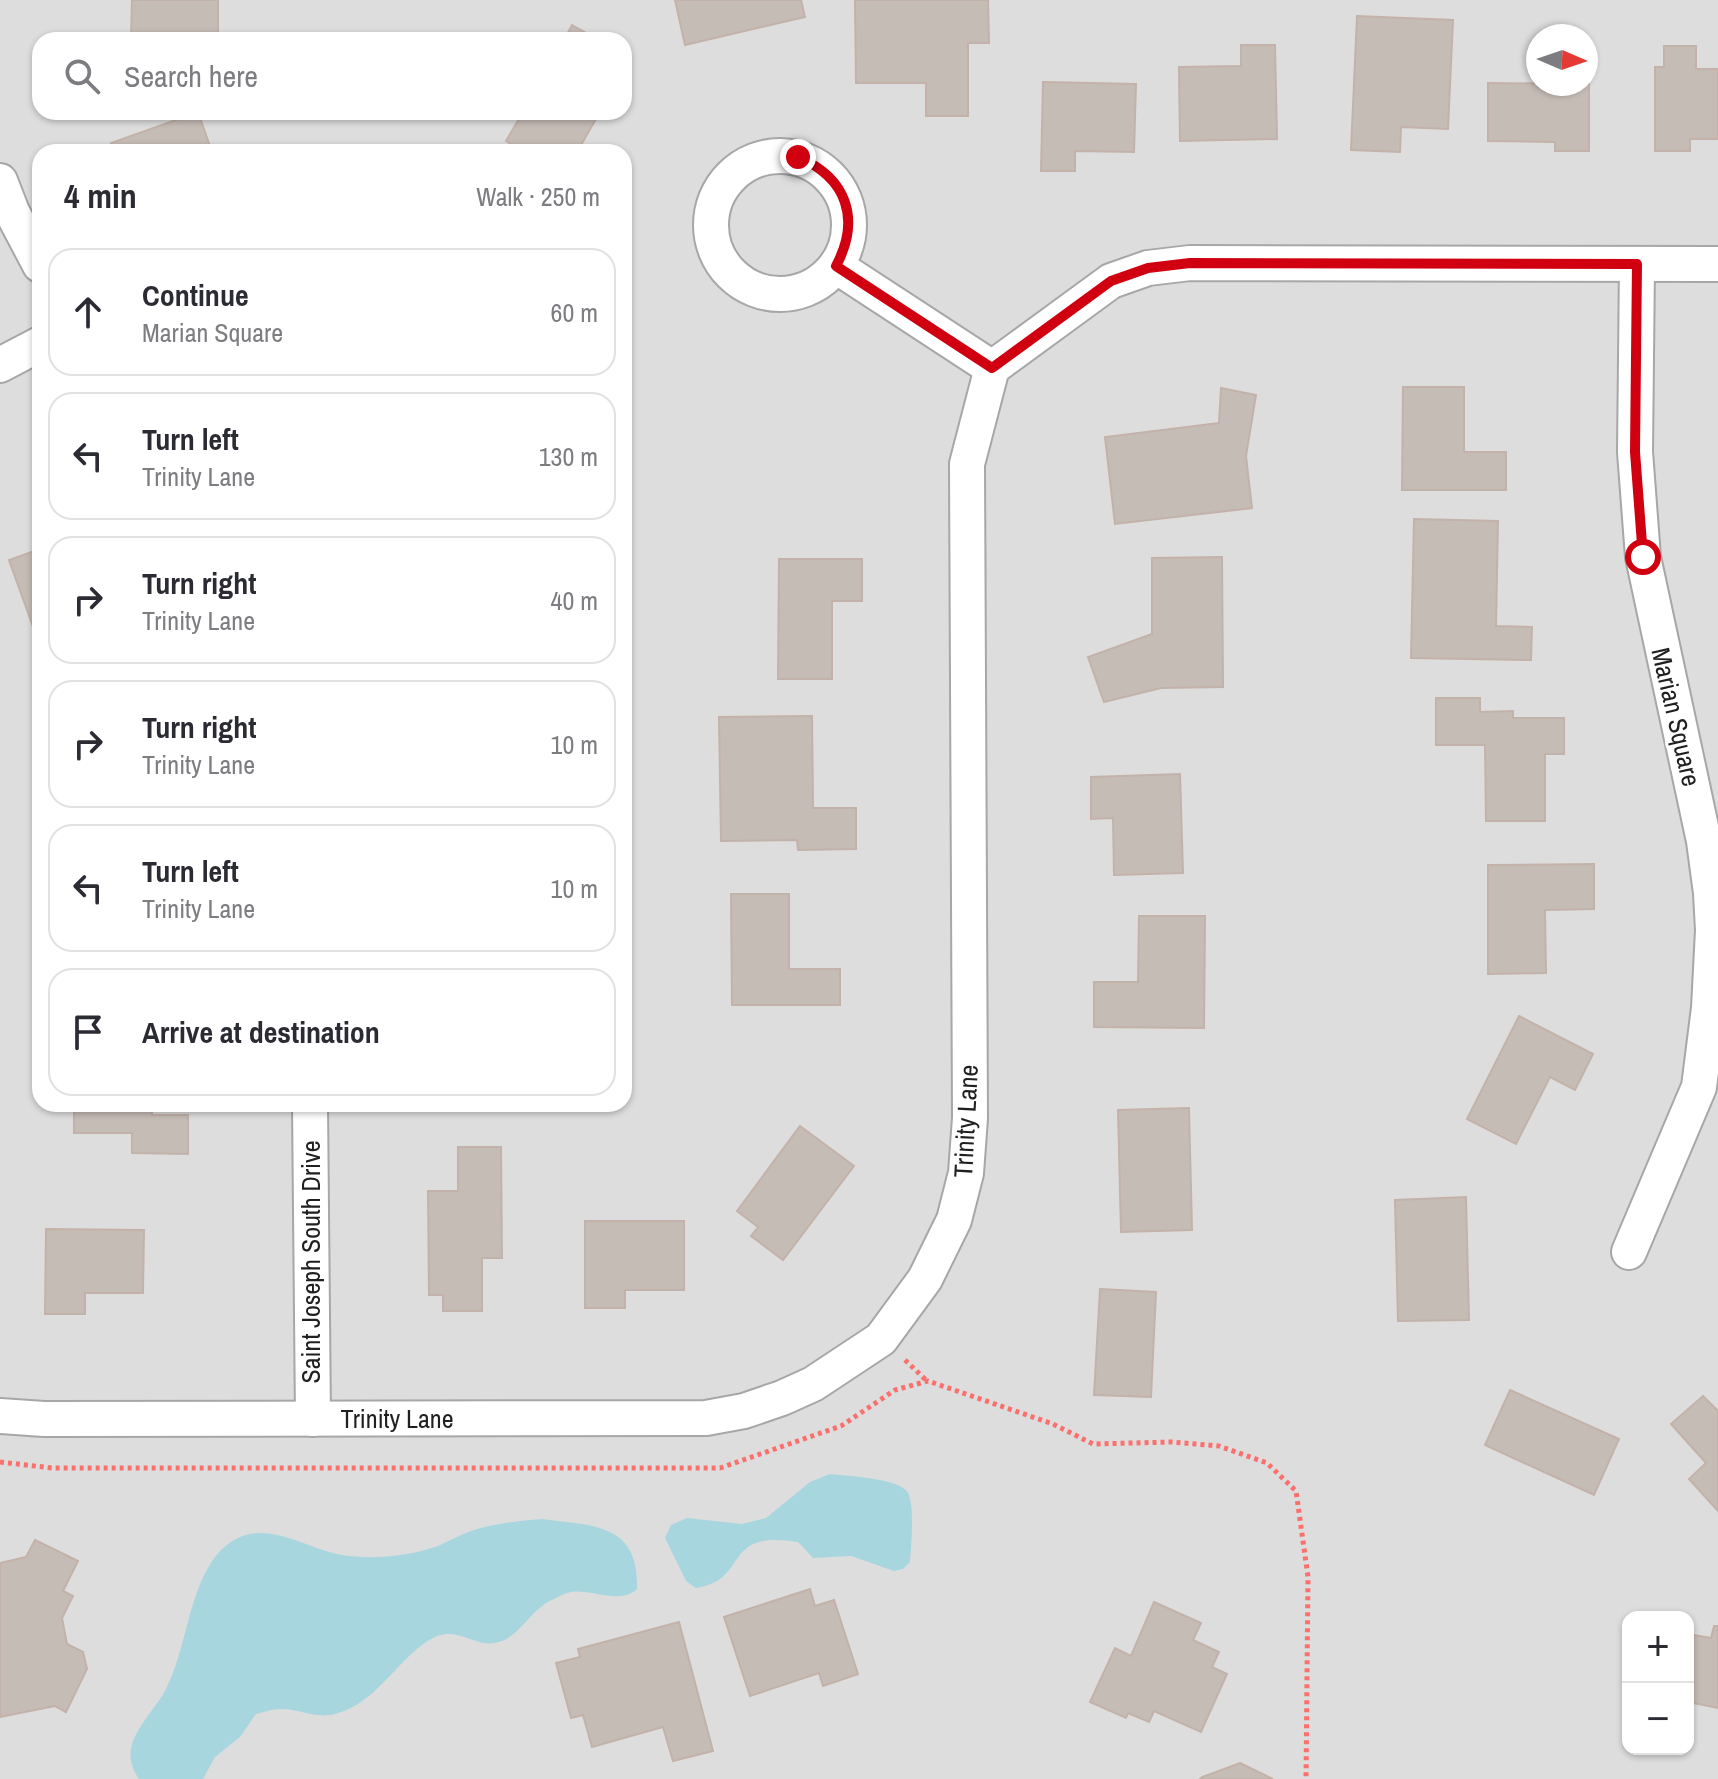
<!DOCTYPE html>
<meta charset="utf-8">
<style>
body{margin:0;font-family:"Archivo Narrow",sans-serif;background:#f7f7f7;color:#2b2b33}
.controls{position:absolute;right:24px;bottom:24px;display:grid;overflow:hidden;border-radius:16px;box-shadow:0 2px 6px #0004}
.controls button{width:72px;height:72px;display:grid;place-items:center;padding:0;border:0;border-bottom:2px solid #e1e1e2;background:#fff;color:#2b2b33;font:40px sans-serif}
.compass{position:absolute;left:1526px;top:24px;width:72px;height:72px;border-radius:50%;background:#fff;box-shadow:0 2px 6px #0004;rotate:92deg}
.stop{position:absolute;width:24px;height:24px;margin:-18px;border:6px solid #d00011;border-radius:50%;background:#fff}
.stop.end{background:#d00011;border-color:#fff;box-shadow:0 2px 8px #0008}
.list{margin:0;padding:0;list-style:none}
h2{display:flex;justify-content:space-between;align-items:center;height:104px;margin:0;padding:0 32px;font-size:34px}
h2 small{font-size:26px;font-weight:400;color:#7c7c81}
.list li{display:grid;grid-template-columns:52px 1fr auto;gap:24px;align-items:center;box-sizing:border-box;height:128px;margin:0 16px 16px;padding:0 16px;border:2px solid #e1e1e2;border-radius:24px}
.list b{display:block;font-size:30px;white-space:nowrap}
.list p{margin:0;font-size:26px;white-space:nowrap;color:#7c7c81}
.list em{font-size:26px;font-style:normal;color:#7c7c81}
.icon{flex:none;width:44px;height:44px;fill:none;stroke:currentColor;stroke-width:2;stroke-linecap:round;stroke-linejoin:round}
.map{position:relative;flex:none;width:1718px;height:1779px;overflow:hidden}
.search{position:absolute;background:#fff;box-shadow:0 2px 6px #0004;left:32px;top:32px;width:600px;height:88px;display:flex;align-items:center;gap:20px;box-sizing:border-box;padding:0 28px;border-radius:24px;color:#7c7c81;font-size:30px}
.panel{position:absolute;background:#fff;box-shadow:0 2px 6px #0004;left:32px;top:144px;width:600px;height:968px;border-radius:24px}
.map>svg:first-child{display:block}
.residential{fill:#dedddd;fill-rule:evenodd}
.water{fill:#a7d6df}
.building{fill:#c6bcb6;stroke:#c3b2a9;stroke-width:2}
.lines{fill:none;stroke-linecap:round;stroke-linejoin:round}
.street-casing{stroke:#a7a7a7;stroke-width:38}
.path{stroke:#fb706d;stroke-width:5;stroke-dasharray:4 4;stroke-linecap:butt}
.street{stroke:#fff;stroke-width:34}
.route{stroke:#d00011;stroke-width:10}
.labels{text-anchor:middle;stroke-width:6;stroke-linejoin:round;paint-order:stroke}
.street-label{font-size:26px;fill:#202020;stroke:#fff}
</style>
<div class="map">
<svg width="1718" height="1779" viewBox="0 0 1718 1779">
<rect width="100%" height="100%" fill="#f1ede7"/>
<!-- residential -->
<path class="residential" d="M0 0H1718V1779H0ZM1538 36H1586V84H1538ZM40 40H624V112H40ZM40 152H624V1104H40ZM1628 1617H1688V1749H1628Z"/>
<!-- water -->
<g class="water">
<path d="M830 1474C847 1476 900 1478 908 1493 915 1507 911 1546 910 1562L903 1569 894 1571 851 1556 813 1558 798 1542C720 1529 751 1580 696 1588L686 1581 665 1538 671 1525 687 1518 742 1524 766 1518 810 1482Z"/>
<path d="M542 1519C594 1526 639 1523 637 1589 620 1605 592 1589 571 1592 566 1593 559 1596 554 1599 533 1607 522 1633 502 1641 472 1652 459 1620 426 1642 393 1665 376 1703 335 1714 316 1719 300 1709 281 1709 273 1709 264 1712 256 1714L240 1737 215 1757 203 1779H139C114 1744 151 1718 166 1689 189 1646 189 1570 231 1542 266 1518 306 1549 342 1555 371 1560 410 1556 438 1546 449 1541 460 1535 471 1531 495 1523 518 1521 542 1519Z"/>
</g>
<!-- building -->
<g class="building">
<path d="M132 0H218V40H131Z"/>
<path d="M675 0H801L805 17 685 45Z"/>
<path d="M855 0H988L989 43H968V116H926V83H856Z"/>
<path d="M1357 16 1453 20 1448 129 1401 127 1400 152 1351 150Z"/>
<path d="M572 25 599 40H564Z"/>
<path d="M1241 45H1275L1277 139 1180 141 1179 67 1241 66Z"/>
<path d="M1664 46H1696V69H1718V139H1690V151H1655V67H1664Z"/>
<path d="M1043 82 1136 84 1134 152 1075 151V171H1041Z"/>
<path d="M1488 83 1589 84V151H1555V142L1488 141Z"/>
<path d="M198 112 212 152H114L111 143Z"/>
<path d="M523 112H600L577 152H525L506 141Z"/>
<path d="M1403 387H1464V452H1506V490H1402Z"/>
<path d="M1221 388 1256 395 1246 456 1252 508 1115 524 1105 437 1219 423Z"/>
<path d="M1414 519 1498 521 1496 626 1532 627 1531 660 1411 658Z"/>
<path d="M40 549V646L9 560Z"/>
<path d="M1222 557 1223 687 1161 688 1104 702 1088 657 1152 634V558Z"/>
<path d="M779 559H862V601H832V679H778Z"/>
<path d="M1436 698H1480V712L1513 711V718H1564V754H1545V821H1486L1485 745H1436Z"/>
<path d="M812 716 813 808H856V849L798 850 797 840 721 841 719 717Z"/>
<path d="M1180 774 1183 873 1114 875 1113 818 1091 819V777Z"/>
<path d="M1594 864V909L1545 910 1546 973 1488 974V865Z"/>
<path d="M731 894H789V969H840V1005H732Z"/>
<path d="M1139 916H1205L1204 1028 1094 1027V982H1138Z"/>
<path d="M1519 1016 1593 1054 1575 1090 1550 1077 1516 1144 1467 1119Z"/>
<path d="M74 1104H152V1115H188V1154L132 1153V1133H74Z"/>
<path d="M1189 1108 1192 1230 1121 1232 1118 1110Z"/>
<path d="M800 1126 854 1166 783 1260 751 1236 758 1227 737 1211Z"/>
<path d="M458 1147H501L502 1258H482V1311H443V1295H429L428 1191H458Z"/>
<path d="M1466 1197 1469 1320 1398 1321 1395 1200Z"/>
<path d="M585 1221H684V1290H625V1308H585Z"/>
<path d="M46 1229 144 1230 143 1293H85V1314H45Z"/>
<path d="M1100 1289 1156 1292 1151 1397 1094 1395Z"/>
<path d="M1510 1390 1619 1439 1594 1495 1485 1445Z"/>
<path d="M1703 1396 1718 1411V1511L1689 1479 1706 1463 1671 1424Z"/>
<path d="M35 1540 78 1561 63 1591 73 1596 62 1618 67 1644 83 1652 87 1669 66 1712 55 1706 0 1717V1563L26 1557Z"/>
<path d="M810 1589 815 1606 834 1600 858 1674 823 1686 819 1673 750 1696 724 1617Z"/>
<path d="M1154 1602 1201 1623 1193 1640 1219 1652 1212 1667 1227 1674 1201 1732 1154 1711 1149 1722 1128 1713 1126 1718 1090 1702 1115 1648 1131 1656Z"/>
<path d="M679 1622 713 1751 673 1761 663 1727 592 1747 583 1715 571 1718 556 1663 580 1657 578 1649Z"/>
<path d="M1714 1626H1718V1708L1688 1702V1634L1711 1638Z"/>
<path d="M1240 1763 1273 1779H1200L1202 1777Z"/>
</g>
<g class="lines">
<defs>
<g id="street">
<circle cx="780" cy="225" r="69"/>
<path d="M0 181 12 212 40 265"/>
<path d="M836 266 992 368"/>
<path d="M0 365 40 344"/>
<path d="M310 1104 313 1419"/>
<path d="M1629 1252 1699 1087 1709 1008 1713 930 1711 893 1704 841 1643 557 1635 452 1637 264"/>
<path d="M0 1416 44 1419 706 1418 744 1411 782 1398 813 1384 881 1339 925 1279 954 1220 966 1173 970 1118 967 464 992 368 1111 281 1148 268 1190 263 1718 264"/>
</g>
</defs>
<!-- street casing -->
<use href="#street" class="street-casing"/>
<!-- path -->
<g class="path">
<path d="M905 1360 927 1381"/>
<path d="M0 1462 52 1468H720L841 1426 895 1390 928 1381 1053 1424 1093 1444 1172 1442 1219 1446 1267 1463 1296 1491 1308 1577 1306 1779"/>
</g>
<!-- street -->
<use href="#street" class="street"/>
</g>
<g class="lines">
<!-- route -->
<path class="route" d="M798 157C847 178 861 219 836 266L992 368 1111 281 1148 268 1190 263 1637 264 1635 452 1643 557"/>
</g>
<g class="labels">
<!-- street labels -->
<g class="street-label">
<text transform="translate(1676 717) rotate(77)" y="9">Marian Square</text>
<text transform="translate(966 1121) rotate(-87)" y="9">Trinity Lane</text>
<text transform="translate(311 1262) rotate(-90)" y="9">Saint Joseph South Drive</text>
<text x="397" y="1428">Trinity Lane</text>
</g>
</g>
</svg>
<div class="controls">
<button>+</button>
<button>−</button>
</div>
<svg class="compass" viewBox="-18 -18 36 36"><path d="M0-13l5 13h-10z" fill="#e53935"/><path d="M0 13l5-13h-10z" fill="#7c7c81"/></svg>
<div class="stop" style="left:1643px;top:557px"></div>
<div class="stop end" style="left:798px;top:157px"></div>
<div class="search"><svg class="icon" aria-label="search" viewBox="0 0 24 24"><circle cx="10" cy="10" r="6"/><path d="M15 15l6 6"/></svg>Search here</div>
<section class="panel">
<h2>4 min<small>Walk · 250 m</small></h2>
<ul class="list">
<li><svg class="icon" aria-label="ahead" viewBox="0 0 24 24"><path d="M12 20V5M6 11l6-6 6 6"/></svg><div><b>Continue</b><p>Marian Square</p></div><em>60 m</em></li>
<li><svg class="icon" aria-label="left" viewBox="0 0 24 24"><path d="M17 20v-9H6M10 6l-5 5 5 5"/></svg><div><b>Turn left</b><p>Trinity Lane</p></div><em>130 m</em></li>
<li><svg class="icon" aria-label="right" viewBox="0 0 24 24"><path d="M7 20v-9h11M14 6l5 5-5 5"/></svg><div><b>Turn right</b><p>Trinity Lane</p></div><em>40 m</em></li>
<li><svg class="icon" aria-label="right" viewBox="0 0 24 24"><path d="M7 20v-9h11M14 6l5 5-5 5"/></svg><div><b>Turn right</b><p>Trinity Lane</p></div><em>10 m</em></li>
<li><svg class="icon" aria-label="left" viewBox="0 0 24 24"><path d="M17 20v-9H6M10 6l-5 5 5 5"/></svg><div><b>Turn left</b><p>Trinity Lane</p></div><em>10 m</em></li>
<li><svg class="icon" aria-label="arrive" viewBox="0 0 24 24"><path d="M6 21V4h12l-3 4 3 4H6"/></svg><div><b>Arrive at destination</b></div></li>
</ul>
</section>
</div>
